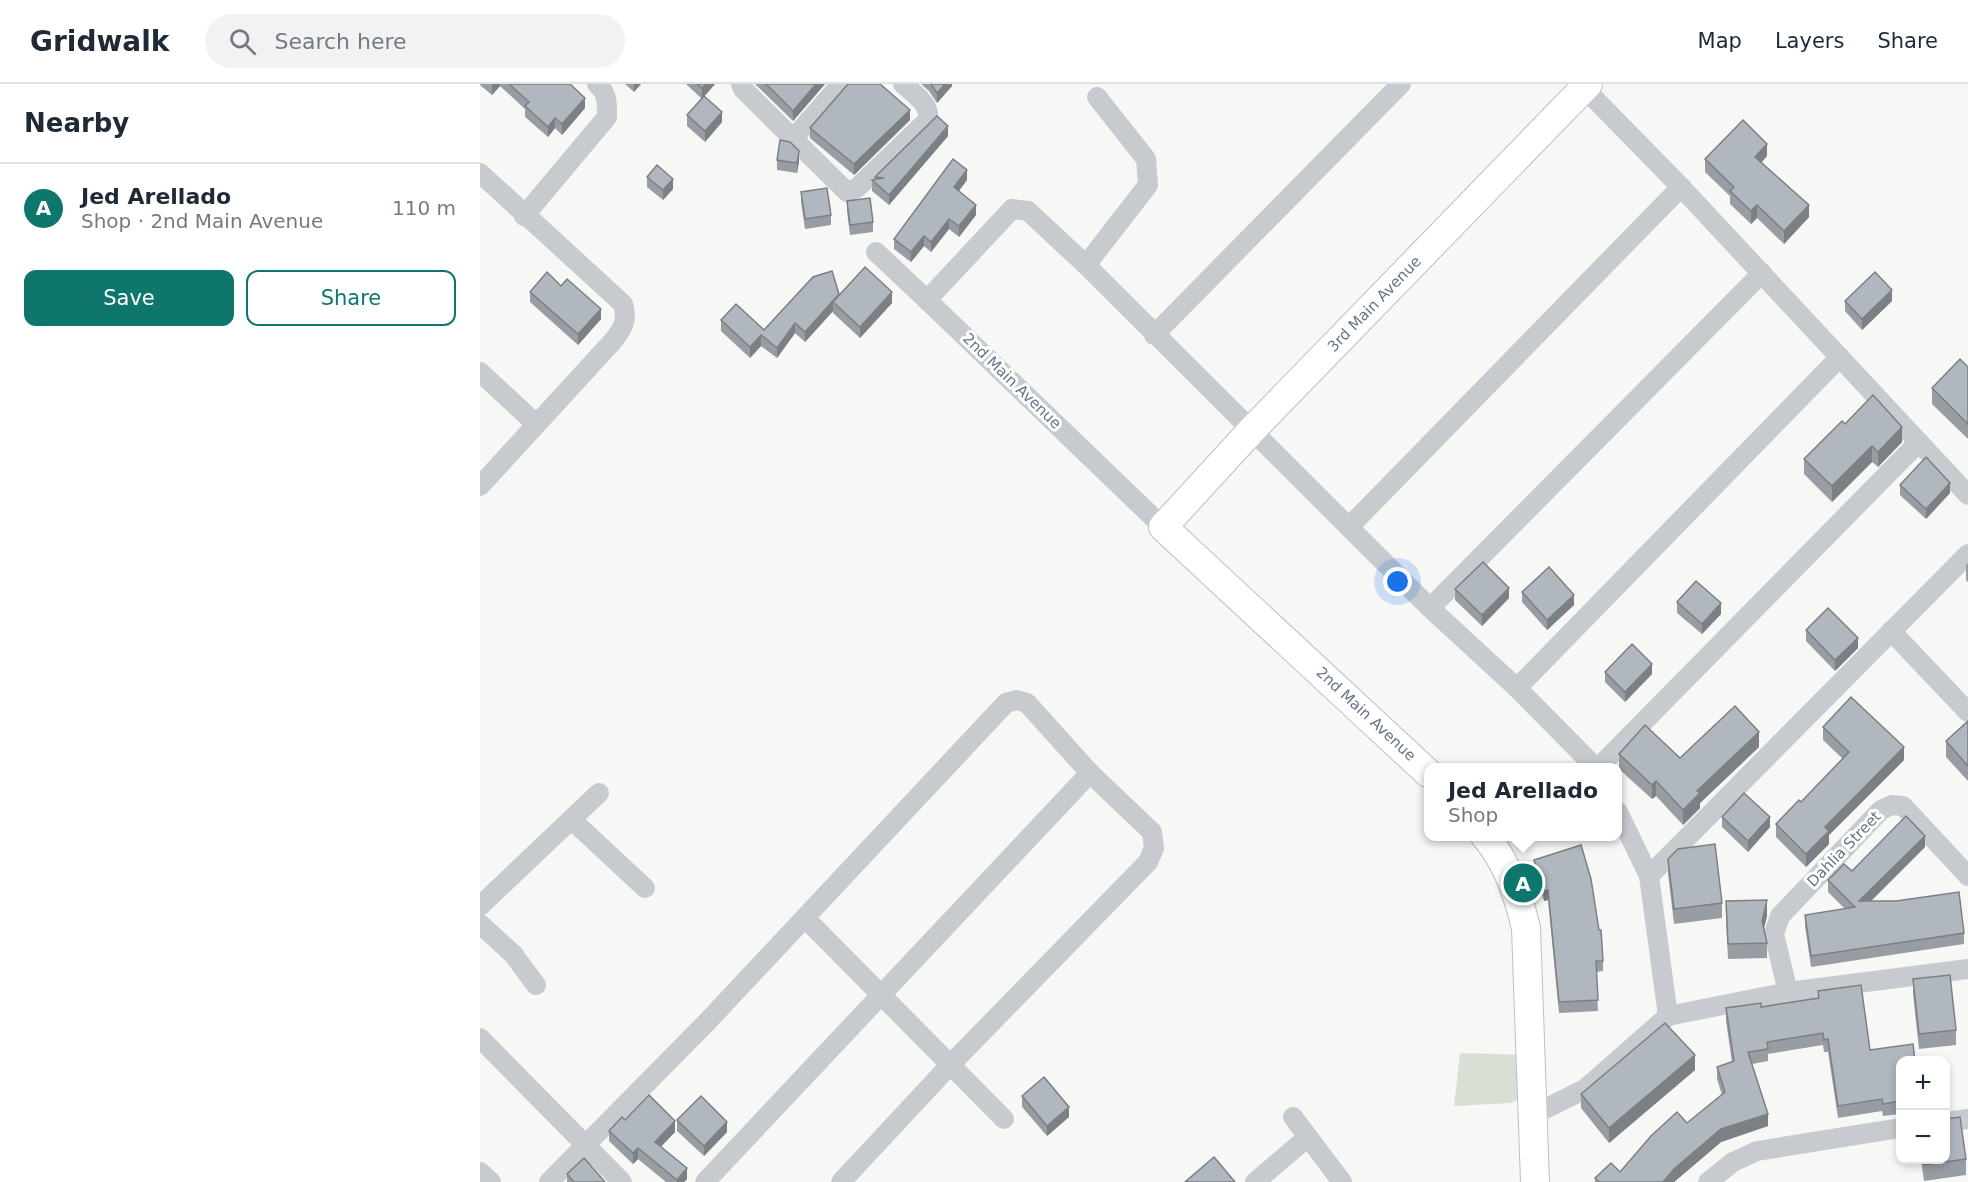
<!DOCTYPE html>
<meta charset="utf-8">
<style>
body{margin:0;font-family:"DejaVu Sans",sans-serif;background:#f2f2f3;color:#1f2937}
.controls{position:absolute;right:18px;bottom:18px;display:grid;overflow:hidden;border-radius:12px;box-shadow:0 3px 9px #0003}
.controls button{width:54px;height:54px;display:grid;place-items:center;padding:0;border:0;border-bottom:2px solid #e0e1e3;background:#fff;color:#1f2937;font:30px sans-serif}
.you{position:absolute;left:918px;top:498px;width:21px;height:21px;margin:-15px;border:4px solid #fff;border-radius:50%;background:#1a73e8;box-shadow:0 0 0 9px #1a73e833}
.badge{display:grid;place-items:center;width:39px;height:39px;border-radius:50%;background:#0f766e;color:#fff;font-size:20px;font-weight:700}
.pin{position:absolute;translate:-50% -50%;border:3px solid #fff;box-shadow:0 2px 6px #0006}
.popup{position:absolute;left:944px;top:679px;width:198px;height:78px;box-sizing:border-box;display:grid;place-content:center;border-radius:12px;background:#fff;filter:drop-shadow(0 2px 4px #0005);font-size:20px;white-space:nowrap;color:#747a83}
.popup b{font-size:22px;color:#1f2937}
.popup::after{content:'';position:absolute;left:50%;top:100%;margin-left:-12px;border:12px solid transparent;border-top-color:#fff}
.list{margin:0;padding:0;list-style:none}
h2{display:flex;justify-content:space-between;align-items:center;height:78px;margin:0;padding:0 24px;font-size:26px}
h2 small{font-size:20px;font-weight:400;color:#747a83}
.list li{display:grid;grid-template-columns:39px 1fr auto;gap:18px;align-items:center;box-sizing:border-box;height:90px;padding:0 24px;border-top:2px solid #e0e1e3}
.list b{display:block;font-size:22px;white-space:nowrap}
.list p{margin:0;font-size:20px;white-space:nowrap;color:#747a83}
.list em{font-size:20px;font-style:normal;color:#747a83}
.actions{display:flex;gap:12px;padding:18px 24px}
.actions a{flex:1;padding:14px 0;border:2px solid #0f766e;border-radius:12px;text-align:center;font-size:21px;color:#0f766e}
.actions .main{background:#0f766e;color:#fff}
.icon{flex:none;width:33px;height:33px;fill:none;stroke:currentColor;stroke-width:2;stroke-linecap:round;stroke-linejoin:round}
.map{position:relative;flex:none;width:1488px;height:1098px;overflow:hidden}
header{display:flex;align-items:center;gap:36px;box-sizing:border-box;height:84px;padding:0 30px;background:#fff;border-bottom:2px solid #e0e1e3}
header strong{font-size:28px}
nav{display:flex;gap:33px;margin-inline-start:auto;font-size:21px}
.search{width:420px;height:54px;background:#f2f2f3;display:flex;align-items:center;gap:15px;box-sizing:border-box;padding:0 21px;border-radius:33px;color:#747a83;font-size:22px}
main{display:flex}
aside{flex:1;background:#fff}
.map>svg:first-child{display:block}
.green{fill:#d8e0d5}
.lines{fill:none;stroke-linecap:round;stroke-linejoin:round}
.secondary-casing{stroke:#bbbfc5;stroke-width:30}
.street{stroke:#c7cace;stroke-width:20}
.secondary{stroke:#fff;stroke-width:28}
.wall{fill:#979da3}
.shaded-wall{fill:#7b8085}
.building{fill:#b0b7be;stroke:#7b8085;stroke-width:1.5}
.labels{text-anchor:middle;stroke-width:6;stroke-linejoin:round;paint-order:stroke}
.street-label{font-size:15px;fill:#647488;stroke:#fff}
</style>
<header>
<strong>Gridwalk</strong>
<div class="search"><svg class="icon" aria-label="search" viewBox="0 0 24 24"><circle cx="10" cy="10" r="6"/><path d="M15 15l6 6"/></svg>Search here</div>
<nav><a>Map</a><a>Layers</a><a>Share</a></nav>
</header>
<main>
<aside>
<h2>Nearby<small></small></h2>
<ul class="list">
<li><span class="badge">A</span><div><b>Jed Arellado</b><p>Shop · 2nd Main Avenue</p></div><em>110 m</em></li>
</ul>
<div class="actions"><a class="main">Save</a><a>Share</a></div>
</aside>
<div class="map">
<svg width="1488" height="1098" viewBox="0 0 1488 1098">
<rect width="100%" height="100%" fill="#f7f8f5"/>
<!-- green -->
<path class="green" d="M980 969 1048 971V1011L1031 1019 974 1022Z"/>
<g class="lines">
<defs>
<g id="secondary">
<path id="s1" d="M948 689 683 443 771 347 1108 0"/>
<path d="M1005 752C1028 779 1038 811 1046 844L1055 1098"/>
</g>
</defs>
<!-- secondary casing -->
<use href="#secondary" class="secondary-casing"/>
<!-- street -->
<g class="street">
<path d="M261 0 263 5 367 108 377 104 448 36C451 20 434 10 423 0"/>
<path d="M1104 4 1201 103 1488 411"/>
<path d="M313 55 361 0"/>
<path d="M0 89 143 220C148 236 143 245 132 258L0 402"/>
<path d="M44 132 127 33C127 20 128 9 117 0"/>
<path d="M396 168 447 216"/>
<path d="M606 181 668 101 666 75 617 13"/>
<path d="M674 251 921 0"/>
<path d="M0 288 56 340"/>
<path d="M683 443 447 216 532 125 548 127 606 181 950 524 1037 604 1116 684"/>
<path d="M869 443 1201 103"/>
<path d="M950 524 1282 189"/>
<path d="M1411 547 1488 628"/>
<path d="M1037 604 1360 273"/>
<path d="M1118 684 1439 358"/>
<path d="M1138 728 1169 792 1188 932"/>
<path d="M92 736 165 804"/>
<path d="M1169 792 1488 470"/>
<path d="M0 822 119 709"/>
<path d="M325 834 524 1035"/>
<path d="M0 840 33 870 56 901"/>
<path d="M1308 908 1294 850 1300 832 1401 726 1412 721 1423 722 1488 792"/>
<path d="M0 954 142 1098"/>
<path d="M1051 1032 1105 1005 1188 932 1308 908 1488 885"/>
<path d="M813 1033 862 1098"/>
<path d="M1466 1038 1488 1035"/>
<path d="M0 1088 11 1098"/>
<path d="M69 1098 226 939 526 619 537 616 547 619 610 689 672 748 674 764 668 778 471 980 361 1098"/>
<path d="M225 1098 610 689"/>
<path d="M775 1098 828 1053"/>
<path d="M1228 1098 1253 1078 1277 1067 1420 1044"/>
</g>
<!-- secondary -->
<use href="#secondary" class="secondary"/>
</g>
<!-- wall -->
<g class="wall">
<path d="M0 0H90L105 24 82 51 75 44 68 53 45 33V25L20 2 12 11 0 1Z"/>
<path d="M145 0H161L154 8Z"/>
<path d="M206 0H235L222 15Z"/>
<path d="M275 0H345L313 37Z"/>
<path d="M441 0H472V2L457 19 449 7Z"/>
<path d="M402 1 430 36 374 91 330 54V44Z"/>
<path d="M207 31 242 38 225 58 207 42Z"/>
<path d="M468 52 409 121 392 107V96H395V93Z"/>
<path d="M1287 72 1282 78 1329 133 1304 160 1277 134 1271 140 1250 120V112L1225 88V75Z"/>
<path d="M297 76 319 77 317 89 297 86Z"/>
<path d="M167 93 193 105 183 116 167 103Z"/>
<path d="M487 96 479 107 496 131 479 153 469 145 451 168 444 162 431 178 414 165V155Z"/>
<path d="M321 108 351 131V141L325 145 321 118Z"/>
<path d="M367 117 393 138V148L370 151 367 127Z"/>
<path d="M81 202 121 235 98 261 50 218V208Z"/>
<path d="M359 212 412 219 380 254 353 229V227L325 258 315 249 297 274 281 262 270 274 241 247V236L284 246Z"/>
<path d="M1365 217H1412L1382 246 1365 227Z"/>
<path d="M1488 283V355L1452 320V304Z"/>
<path d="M1365 340 1422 358 1398 383 1392 378 1352 418 1324 390V375Z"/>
<path d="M1420 401 1470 409 1446 435 1420 411Z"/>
<path d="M1488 479V498L1486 496V481Z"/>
<path d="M975 505 1029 514 1002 542 975 516Z"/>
<path d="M1042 508 1094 521 1067 546 1042 518Z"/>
<path d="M1197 518 1241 530 1222 550 1197 529Z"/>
<path d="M1326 546 1378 564 1355 587 1326 557Z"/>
<path d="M1125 588 1172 590 1145 618 1125 598Z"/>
<path d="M1488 637V697L1466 673V657Z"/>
<path d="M1343 643 1424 676 1349 751V760L1326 783 1296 753V740L1321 718 1363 675 1343 656Z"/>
<path d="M1279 663 1220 719V724L1203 741 1176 712 1172 715 1139 685V670L1200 674Z"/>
<path d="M1242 733 1290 743 1268 768 1242 743Z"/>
<path d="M1445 763 1391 817 1484 849V860L1331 883 1325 842V831L1365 825 1348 808V796L1372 787Z"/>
<path d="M1188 775 1242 819V834L1194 840 1188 790Z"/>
<path d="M1054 776 1123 877V887L1116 888 1118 927 1079 929 1068 816 1064 817 1054 787Z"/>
<path d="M1287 832 1284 844 1287 859V874L1248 875 1246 833Z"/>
<path d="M1433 895 1476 946V961L1439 965 1433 910Z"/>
<path d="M1338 907 1390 966 1420 976V1030L1403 1032 1402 1027 1358 1034 1348 968H1344L1343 961 1288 970V977L1272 980 1288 1042 1241 1058 1194 1098H1115V1094L1140 1088 1207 1039 1242 1011 1237 995V983L1252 978 1246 937V924L1281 923 1338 914Z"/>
<path d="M1215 986 1129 1059 1101 1024V1010Z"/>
<path d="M542 1012 589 1033 567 1052 542 1023Z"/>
<path d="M145 1036 195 1048 181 1063 207 1095 204 1098H186L158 1075 153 1080 129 1057V1047Z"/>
<path d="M197 1036 247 1048 224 1072 197 1047Z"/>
<path d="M1486 1075V1091L1444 1097 1441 1076Z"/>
<path d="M87 1090 125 1098H87Z"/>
</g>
<!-- shaded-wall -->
<g class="shaded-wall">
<path d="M12 0H20V2L12 11Z"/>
<path d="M154 0H161L154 8Z"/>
<path d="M226 0H235L222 15V4Z"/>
<path d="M336 0H345L313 37V27Z"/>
<path d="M465 0H472V2L457 19V9Z"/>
<path d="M105 14V24L82 51V40Z"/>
<path d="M430 26V36L374 91V80Z"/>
<path d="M242 28V38L225 58V47Z"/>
<path d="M75 34V44L68 53V43Z"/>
<path d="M468 42V52L409 121V111Z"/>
<path d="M1287 60V72L1275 85V73Z"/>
<path d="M319 67V77L317 89V79Z"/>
<path d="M487 86V96L474 113V103Z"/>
<path d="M193 95V105L183 116V106Z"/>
<path d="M496 121V131L479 153V142Z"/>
<path d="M1277 121V134L1271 140V127Z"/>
<path d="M1329 121V133L1304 160V147Z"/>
<path d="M469 135V145L451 168V158Z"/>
<path d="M444 152V162L431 178V168Z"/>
<path d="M1412 206V217L1382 246V235Z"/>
<path d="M412 208V219L380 254V243Z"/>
<path d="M359 210V221L353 218V227L325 258V248Z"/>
<path d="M121 225V235L98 261V250Z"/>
<path d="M315 239V249L297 274V264Z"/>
<path d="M281 251V262L270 274V263Z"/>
<path d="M1422 343V358L1398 383V368Z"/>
<path d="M1392 362V378L1352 418V402Z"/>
<path d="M1470 399V409L1446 435V425Z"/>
<path d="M1029 504V514L1002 542V531Z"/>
<path d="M1094 511V521L1067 546V536Z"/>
<path d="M1241 519V530L1222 550V540Z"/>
<path d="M1378 554V564L1355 587V576Z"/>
<path d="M1172 580V590L1145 618V608Z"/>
<path d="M1279 648V663L1220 719V724L1203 741V726L1217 707Z"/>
<path d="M1424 663V676L1349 751V760L1326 783V770L1345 743Z"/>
<path d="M1176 697V712L1172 715V701Z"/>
<path d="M1290 733V743L1268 768V757Z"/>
<path d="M1445 752V763L1379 829V817Z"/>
<path d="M1068 806V816L1064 817V807Z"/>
<path d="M1287 816V832L1282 852V837Z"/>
<path d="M1215 971V986L1129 1059V1044Z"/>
<path d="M589 1023V1033L567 1052V1042Z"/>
<path d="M1288 1030V1042L1241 1058 1194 1098H1183L1194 1085 1241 1045Z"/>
<path d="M195 1037V1048L175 1068V1058Z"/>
<path d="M247 1038V1048L224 1072V1062Z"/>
<path d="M158 1064V1075L153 1080V1069Z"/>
<path d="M207 1084V1095L204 1098H197V1096Z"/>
</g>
<!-- building -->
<g class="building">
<path d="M29 0H90L105 14 82 40 75 34 68 43 45 22 49 18Z"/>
<path d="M217 0H226L222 4Z"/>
<path d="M286 0H336L313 27Z"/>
<path d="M368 0H400L430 26 374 80 330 44Z"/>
<path d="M451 0H465L457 9Z"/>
<path d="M224 12 242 28 225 47 207 31Z"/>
<path d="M457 32 468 42 409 111 392 96 404 94 395 93Z"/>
<path d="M1263 36 1287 60 1275 73 1329 121 1304 147 1277 121 1271 127 1250 107 1254 103 1225 75Z"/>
<path d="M300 56 310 58 319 67 317 79 297 76Z"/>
<path d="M473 75 487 86 474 103 496 121 479 142 469 135 451 158 444 152 431 168 414 155Z"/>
<path d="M177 81 193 95 183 106 167 93Z"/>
<path d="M347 104 351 131 325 135 321 108Z"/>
<path d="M390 114 393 138 370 141 367 117Z"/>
<path d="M385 183 412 208 380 243 353 218Z"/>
<path d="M352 187 359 210 325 248 315 239 297 264 281 251 270 263 241 236 256 220 284 246 333 193Z"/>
<path d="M67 188 81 202 87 195 121 225 98 250 50 208Z"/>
<path d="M1395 188 1412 206 1382 235 1365 217Z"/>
<path d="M1480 275 1488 283V340L1452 304Z"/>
<path d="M1393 311 1422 343 1398 368 1392 362 1352 402 1324 375 1362 337 1365 340Z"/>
<path d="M1446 373 1470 399 1446 425 1420 401Z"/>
<path d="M1003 478 1029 504 1002 531 975 505Z"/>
<path d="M1069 483 1094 511 1067 536 1042 508Z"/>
<path d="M1216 497 1241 519 1222 540 1197 518Z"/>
<path d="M1348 524 1378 554 1355 576 1326 546Z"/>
<path d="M1152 560 1172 580 1145 608 1125 588Z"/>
<path d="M1371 613 1424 663 1345 743 1349 747 1326 770 1296 740 1319 716 1321 718 1369 668 1343 643Z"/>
<path d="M1255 622 1279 648 1217 707 1220 709 1203 726 1176 697 1172 701 1139 670 1165 641 1200 674Z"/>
<path d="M1488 637V682L1466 657Z"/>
<path d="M1264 709 1290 733 1268 757 1242 733Z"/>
<path d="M1426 732 1445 752 1379 817H1416L1479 808 1484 849 1331 872 1325 831 1375 823 1348 796 1364 780 1372 787Z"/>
<path d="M1235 760 1242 819 1194 825 1188 775 1198 765Z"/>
<path d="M1101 761 1111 795 1119 846H1121L1123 877H1116L1118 916 1079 918 1068 806 1064 807 1054 776Z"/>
<path d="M1287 816 1282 837 1287 859 1248 860 1246 817Z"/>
<path d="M1470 891 1476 946 1439 950 1433 895Z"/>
<path d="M1381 901 1390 966 1433 960 1435 976H1420V1017L1403 1020 1402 1015 1358 1022 1348 955 1344 956 1343 949 1287 958 1288 965 1268 968 1288 1030 1241 1045 1194 1085 1183 1098H1119L1115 1094 1131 1079 1140 1088 1171 1052 1197 1028 1207 1039 1245 1008 1237 983 1254 977 1246 924 1281 919V923L1339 914 1338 907Z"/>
<path d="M1185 939 1215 971 1129 1044 1101 1010Z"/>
<path d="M564 993 589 1023 567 1042 542 1012Z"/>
<path d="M169 1011 195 1037 175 1058 207 1084 197 1096 158 1064 153 1069 129 1047 142 1033 145 1036Z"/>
<path d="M221 1012 247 1038 224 1062 197 1036Z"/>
<path d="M1480 1033 1486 1075 1444 1081 1443 1076H1466V1035Z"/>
<path d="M734 1073 755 1098H705Z"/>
<path d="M104 1074 125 1098H94L87 1090Z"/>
</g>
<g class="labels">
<!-- street labels -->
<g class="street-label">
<text dy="5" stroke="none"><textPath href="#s1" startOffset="669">3rd Main Avenue</textPath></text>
<text transform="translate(532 297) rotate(44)" y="5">2nd Main Avenue</text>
<text transform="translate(886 630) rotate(43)" y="5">2nd Main Avenue</text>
<text transform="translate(1364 765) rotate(-46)" y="5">Dahlia Street</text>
</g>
</g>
</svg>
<div class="controls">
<button>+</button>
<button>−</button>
</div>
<div class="you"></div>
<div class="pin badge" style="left:1043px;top:799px">A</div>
<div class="popup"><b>Jed Arellado</b>Shop</div>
</div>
</main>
